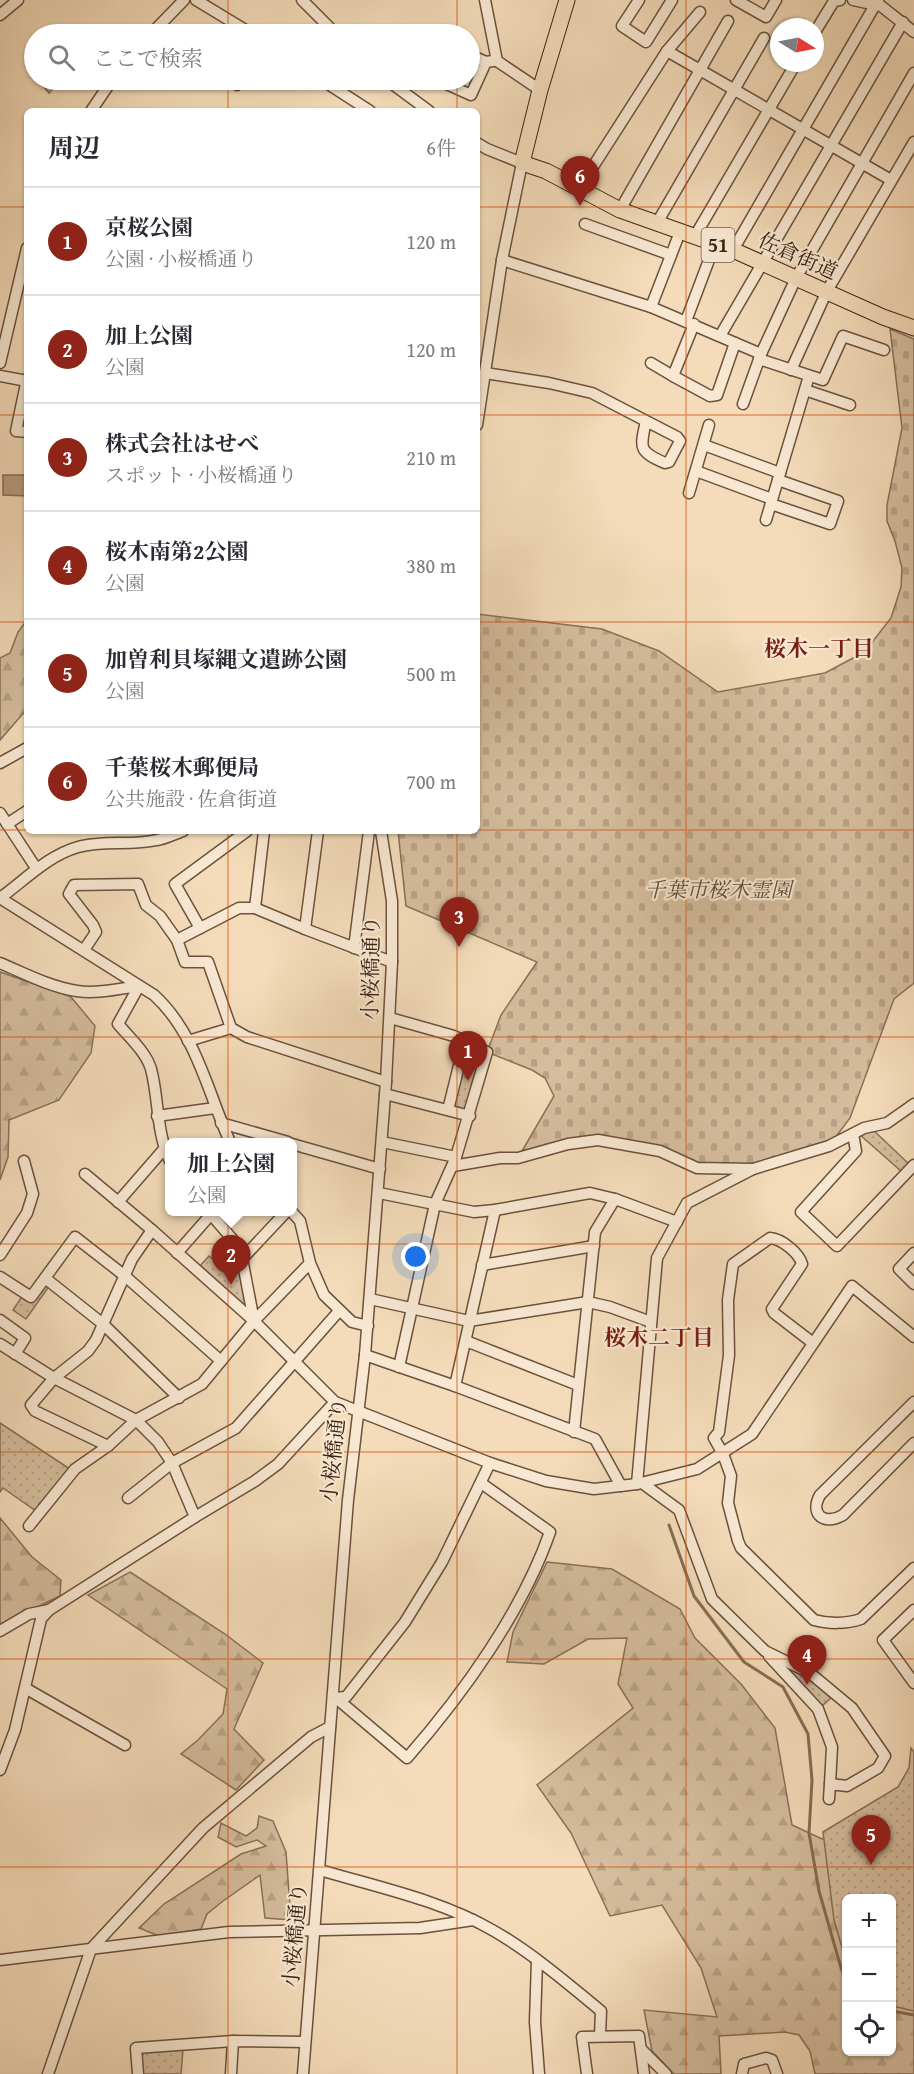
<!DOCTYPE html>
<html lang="ja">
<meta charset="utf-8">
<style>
body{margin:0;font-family:"Gentium Book Plus","Noto Serif JP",serif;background:#f2f2f3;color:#2b2b33}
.controls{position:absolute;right:18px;bottom:18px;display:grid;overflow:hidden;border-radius:9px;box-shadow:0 2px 4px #0004}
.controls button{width:54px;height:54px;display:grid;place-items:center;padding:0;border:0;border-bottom:2px solid #e1e1e2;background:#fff;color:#2b2b33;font:30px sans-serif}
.compass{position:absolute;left:770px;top:18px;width:54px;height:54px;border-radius:50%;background:#fff;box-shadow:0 2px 4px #0004;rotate:100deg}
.you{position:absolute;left:416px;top:1257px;width:21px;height:21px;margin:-15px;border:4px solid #fff;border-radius:50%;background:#1a73e8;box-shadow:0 0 0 9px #1a73e833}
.badge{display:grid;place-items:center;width:39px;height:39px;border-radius:50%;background:#8f2418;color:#fff;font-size:20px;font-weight:700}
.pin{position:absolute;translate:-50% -50px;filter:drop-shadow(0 2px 3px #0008)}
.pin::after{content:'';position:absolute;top:32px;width:21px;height:18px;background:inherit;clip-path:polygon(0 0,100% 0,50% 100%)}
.popup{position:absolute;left:165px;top:1138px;width:132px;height:78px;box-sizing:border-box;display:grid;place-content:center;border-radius:9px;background:#fff;filter:drop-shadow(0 2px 4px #0005);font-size:20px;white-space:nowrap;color:#7c7c81}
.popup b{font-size:22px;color:#2b2b33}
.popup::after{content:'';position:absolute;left:50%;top:100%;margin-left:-12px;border:12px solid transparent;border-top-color:#fff}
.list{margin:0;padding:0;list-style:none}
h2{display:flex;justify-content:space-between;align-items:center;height:78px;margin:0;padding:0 24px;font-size:26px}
h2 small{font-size:20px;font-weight:400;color:#7c7c81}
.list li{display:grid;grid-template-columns:39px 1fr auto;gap:18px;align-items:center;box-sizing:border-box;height:108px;padding:0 24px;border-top:2px solid #e1e1e2}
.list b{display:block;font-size:22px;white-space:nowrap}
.list p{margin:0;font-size:20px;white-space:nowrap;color:#7c7c81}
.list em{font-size:20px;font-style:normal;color:#7c7c81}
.icon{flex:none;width:33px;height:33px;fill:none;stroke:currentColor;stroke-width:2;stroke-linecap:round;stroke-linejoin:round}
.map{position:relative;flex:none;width:914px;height:2074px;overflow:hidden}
.search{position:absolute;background:#fff;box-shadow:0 2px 4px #0004;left:24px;top:24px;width:456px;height:66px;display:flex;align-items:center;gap:15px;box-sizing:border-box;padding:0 21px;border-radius:33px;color:#7c7c81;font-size:22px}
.panel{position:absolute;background:#fff;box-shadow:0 2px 4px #0004;left:24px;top:108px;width:456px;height:726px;border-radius:9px}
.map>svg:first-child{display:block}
.forest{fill:url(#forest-firs);stroke:#897059;stroke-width:1.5;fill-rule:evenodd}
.cemetery{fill:url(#cemetery-stones);stroke:#897059;stroke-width:1.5}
.park{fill:url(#park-dots);stroke:#897059;stroke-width:1.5}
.water{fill:#b69d82;stroke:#866c56;stroke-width:1.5}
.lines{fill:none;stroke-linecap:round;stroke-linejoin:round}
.stream{stroke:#866c56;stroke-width:3}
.minor-casing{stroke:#6b513e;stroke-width:13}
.highway-casing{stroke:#3d2314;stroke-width:17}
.minor{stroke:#f8e8d2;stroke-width:10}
.highway{stroke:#f4dcba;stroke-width:15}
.grid{fill:none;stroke:#d7540d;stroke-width:1.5;stroke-opacity:0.55}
.labels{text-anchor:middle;stroke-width:4.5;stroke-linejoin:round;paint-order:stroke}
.shield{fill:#f8e8d2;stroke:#755e4d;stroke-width:1.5}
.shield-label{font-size:20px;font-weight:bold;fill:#3d2314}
.street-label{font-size:21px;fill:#3d2314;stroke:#f8e8d2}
.park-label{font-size:21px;font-style:italic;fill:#634a36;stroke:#f8e8d2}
.neighbourhood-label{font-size:22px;font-weight:bold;fill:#7a1f14;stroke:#f8e8d2}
</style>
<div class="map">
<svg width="914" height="2074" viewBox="0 0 914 2074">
<defs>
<pattern id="forest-firs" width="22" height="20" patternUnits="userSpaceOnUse" patternTransform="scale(1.5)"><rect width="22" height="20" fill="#d5bd9e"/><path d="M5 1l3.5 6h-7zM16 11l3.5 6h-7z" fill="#b8a287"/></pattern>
<pattern id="cemetery-stones" width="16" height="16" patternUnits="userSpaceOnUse" patternTransform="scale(1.5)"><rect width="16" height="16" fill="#d5bd9e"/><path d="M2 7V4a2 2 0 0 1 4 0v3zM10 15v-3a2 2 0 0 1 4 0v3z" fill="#b8a287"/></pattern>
<pattern id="park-dots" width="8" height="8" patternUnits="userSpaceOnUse" patternTransform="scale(1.5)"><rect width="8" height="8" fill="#d5bd9e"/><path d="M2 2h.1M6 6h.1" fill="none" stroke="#b8a287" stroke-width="1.8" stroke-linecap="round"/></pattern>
</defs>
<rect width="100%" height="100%" fill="#f4dcba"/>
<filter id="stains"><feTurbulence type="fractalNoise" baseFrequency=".00333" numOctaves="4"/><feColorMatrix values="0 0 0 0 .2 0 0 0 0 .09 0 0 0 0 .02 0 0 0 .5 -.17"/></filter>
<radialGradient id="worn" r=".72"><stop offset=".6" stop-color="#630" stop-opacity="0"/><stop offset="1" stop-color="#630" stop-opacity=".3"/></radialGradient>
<!-- forest -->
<g class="forest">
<path d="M27 620V709L0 740V658L10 653 18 632Z"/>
<path d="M0 972 71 997 95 1026 91 1053 59 1100 9 1120 8 1157 0 1180Z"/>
<path d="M0 1518 32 1557 61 1580 60 1596 31 1610 0 1628Z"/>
<path d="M547 1562 612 1569 680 1609 695 1638 741 1684 775 1728 792 1825 822 1839 878 1799 914 1953V2074H815L810 2051 799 2035 785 2032 719 2036 721 2074H674L652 2051 644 2010 717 2017 701 1968 662 1905 610 1916 571 1833 537 1785 633 1708 618 1684 627 1638 588 1639 544 1664 507 1662 513 1632ZM846 1898H892V2052H846Z"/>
<path d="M130 1572 225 1634 263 1663 234 1729 264 1760 236 1790 181 1754 198 1740 223 1714 227 1689 88 1595Z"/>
<path d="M259 1816 273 1821 286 1852 291 1920 265 1918 260 1875 223 1901 207 1914 201 1929 159 1936 139 1928 164 1904 241 1854 266 1846 257 1840 236 1847 218 1837 221 1823 246 1836 257 1828Z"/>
</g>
<!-- cemetery -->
<path class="cemetery" d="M890 329 914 339V983L894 999 850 1118 829 1146 753 1169 697 1168 660 1151 598 1140 518 1158 554 1096 545 1078 532 1070 487 1052 501 1015 537 962 406 906 398 831H477V614L602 629 659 651 718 692 825 673 855 657 870 645 891 618 901 587 902 568 895 541 887 521V505L902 428Z"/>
<!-- park -->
<g class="park">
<path d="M38 80H60L59 82 49 93Z"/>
<path d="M470 1049 480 1053 482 1057 465 1110 458 1108 454 1105 466 1052Z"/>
<path d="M872 1129 909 1164 902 1172 859 1134Z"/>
<path d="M235 1248 247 1303 242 1305 199 1267 209 1256 220 1265Z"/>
<path d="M43 1283 50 1285 26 1319 13 1310 23 1295Z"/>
<path d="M0 1423 70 1469 36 1511 3 1488 0 1492Z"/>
<path d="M788 1666 810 1678 831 1698 822 1706 785 1670Z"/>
<path d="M911 1748 914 1752V2011L892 2006V1898H846V1961L834 1920 823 1832 898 1787 909 1768Z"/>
<path d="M183 2049 181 2074H141L140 2058 145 2052Z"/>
</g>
<!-- water -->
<path class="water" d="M3 475H27V496L3 495Z"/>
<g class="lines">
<!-- stream -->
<g class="stream">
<path d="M669 1525 694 1596 744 1662 783 1687 808 1734 812 1780 809 1833 819 1891 841 1968 846 1980"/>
<path d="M892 2011 914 2015"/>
</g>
<defs>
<g id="minor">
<path d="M196 0 252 34"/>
<path d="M302 0 336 34"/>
<path d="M485 0 497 61 540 90"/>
<path d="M639 0 622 26 646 42 672 0"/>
<path d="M736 0 766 17 776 0"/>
<path d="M853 0 881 6 914 32"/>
<path d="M0 15 18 0"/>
<path d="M815 32 834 1 840 0"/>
<path d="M151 34 184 0"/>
<path d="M667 51 891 180"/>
<path d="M470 55 486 62 493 61"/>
<path d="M322 80 370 111"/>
<path d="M387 80 429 111"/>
<path d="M441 80 440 81 471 95 486 62"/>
<path d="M237 85 242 80"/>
<path d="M91 111 112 80"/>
<path d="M477 143 487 149 522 163 502 260 477 425"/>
<path d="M578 190 667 51 700 12"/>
<path d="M620 210 728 21"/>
<path d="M657 223 764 38"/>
<path d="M585 224 671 255"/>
<path d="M695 236 796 63"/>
<path d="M733 250 878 0"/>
<path d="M502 260 651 307 761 354"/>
<path d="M651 307 680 232"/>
<path d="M686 321 715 244"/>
<path d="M694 324 673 376 710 396 717 395 735 343"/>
<path d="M720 336 903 22"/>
<path d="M759 359 823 380 843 336 884 350"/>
<path d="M0 363 27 248"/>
<path d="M651 363 673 376"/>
<path d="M791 370 827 291 914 142"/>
<path d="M485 373 549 383 592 393 677 437 680 441 669 462 665 463C638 451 640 448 646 421"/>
<path d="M0 376 27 381"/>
<path d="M27 379 16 431 27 432"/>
<path d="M805 390 850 405"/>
<path d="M743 404 761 354 796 278 914 73"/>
<path d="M704 445 780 473"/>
<path d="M696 471 772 499"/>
<path d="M689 493 709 425"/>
<path d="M771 504 830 524 838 501 778 480"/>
<path d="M766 520 809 376"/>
<path d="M0 763 27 748"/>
<path d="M0 813 36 868"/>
<path d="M7 824 27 811"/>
<path d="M0 898 154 995C196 1033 208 1093 230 1142"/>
<path d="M0 898C25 880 47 856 78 847 104 840 131 846 157 840 165 839 174 834 183 831"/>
<path d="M255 908 264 831"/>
<path d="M200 928 175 884 247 831"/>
<path d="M305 929 318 831"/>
<path d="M177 940 239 908H255L305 929 392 962"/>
<path d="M354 948 369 831"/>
<path d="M84 950 96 932 93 925 69 894 74 885 138 884 146 905 160 916 177 940 185 962H208L231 1028 247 1037 386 1082"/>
<path d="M0 963C24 973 50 987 77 991 96 994 119 989 139 986"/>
<path d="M139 986 118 1024C129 1037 146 1052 151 1069 159 1099 156 1132 170 1161"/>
<path d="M390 1018 454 1036 487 1052 456 1157 435 1204 399 1367"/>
<path d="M188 1041 231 1028"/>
<path d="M385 1094 470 1116"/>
<path d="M448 1110 465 1041"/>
<path d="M157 1116 215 1108"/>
<path d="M221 1123 288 1142"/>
<path d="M853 1134 856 1151 801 1212 837 1246 914 1165"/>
<path d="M382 1142 456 1157"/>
<path d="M292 1144 380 1169"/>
<path d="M453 1166 500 1158H518L568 1144 598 1140 660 1151 697 1168 753 1169 829 1146 864 1128 887 1123 914 1104"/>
<path d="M85 1174 152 1230 254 1321 335 1402 490 1463 546 1481 594 1489 637 1484 697 1469 752 1434 852 1286 914 1337"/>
<path d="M379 1193 474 1212 495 1210 590 1193 615 1199 677 1222"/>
<path d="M118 1202 164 1149"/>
<path d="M209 1212 240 1248 254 1321"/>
<path d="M292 1212 300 1221 310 1263 324 1295 352 1322 368 1326"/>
<path d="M177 1253 213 1212"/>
<path d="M914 1253 899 1269 914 1284"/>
<path d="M0 1255 27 1213 33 1194 24 1161"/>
<path d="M242 1259 286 1212"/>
<path d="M482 1265 594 1246"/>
<path d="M0 1277 31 1297 75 1237 125 1276 221 1361"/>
<path d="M45 1278 103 1324 179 1398"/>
<path d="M370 1299 469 1321 588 1302 610 1307 651 1322"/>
<path d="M0 1320 25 1338 15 1354"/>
<path d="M466 1341 578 1385"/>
<path d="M813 1343 774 1313 772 1309 802 1264C799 1253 782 1239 770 1238L733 1264 728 1300 729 1355 719 1432 714 1438 723 1454 731 1476 728 1503 738 1541 741 1548 814 1620C828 1624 847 1624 861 1619L914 1568"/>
<path d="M0 1344 54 1378 136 1420 158 1442 172 1463 195 1517"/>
<path d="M365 1355 455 1386 595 1439 621 1486"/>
<path d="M455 1386 495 1210"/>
<path d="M914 1402 820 1495C809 1515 825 1526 843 1515L914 1443"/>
<path d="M574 1432 595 1232 615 1199"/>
<path d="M108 1446 35 1411 31 1405 54 1378 88 1351 96 1340 132 1259 152 1230"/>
<path d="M642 1483 679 1510 712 1599 765 1651 810 1673 852 1708 885 1756 878 1768 847 1786 830 1784 829 1799"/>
<path d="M637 1484 657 1258 687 1203 753 1169"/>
<path d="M128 1498 172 1463 236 1428 339 1311"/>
<path d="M29 1526 75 1469 108 1446 136 1420 202 1384 254 1321 310 1263"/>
<path d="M914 1610 883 1640 914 1683"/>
<path d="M0 1631 29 1614 49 1610"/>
<path d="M769 1656 818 1709 832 1747 830 1784"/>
<path d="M25 1688 125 1745"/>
<path d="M334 1698 346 1697 405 1622 442 1562 490 1463"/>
<path d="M336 1698 407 1758C463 1694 522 1612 550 1532L481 1483"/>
<path d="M0 1770 15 1730 41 1619 49 1610 195 1517 255 1481 278 1464 335 1402"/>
<path d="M320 1870C377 1887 441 1900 494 1931 532 1953 567 1983 601 2011L600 2036"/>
<path d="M0 1960 229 1932 420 1928 473 1920"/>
<path d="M537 1960 535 2022 539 2074"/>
<path d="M641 2049 666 2074"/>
<path d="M48 2074 91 1949 203 1828 311 1737 330 1727"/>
<path d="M138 2074 136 2048 233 2041 305 2042"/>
<path d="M231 2074 233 2041"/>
<path d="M303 2074 348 1500 365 1355 386 1082 392 962V901L381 831"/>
<path d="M587 2074 582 2037 639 2036 644 2074"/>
<path d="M742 2074 744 2064 766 2058 772 2060 777 2074"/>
</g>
<path id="highway" d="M567 0 540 90 522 163 546 171 620 210 733 250 883 317 914 328"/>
</defs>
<!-- minor casing -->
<use href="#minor" class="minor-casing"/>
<!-- highway casing -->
<use href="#highway" class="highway-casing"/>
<!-- minor -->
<use href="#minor" class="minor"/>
<!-- highway -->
<use href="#highway" class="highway"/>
</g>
<!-- grid -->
<path class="grid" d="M228 0V34M457 0V34M686 0V2074M228 80V111M457 80V111M0 207H27M477 207H914M0 415H27M477 415H914M0 622H27M477 622H914M0 830H27M477 830H914M228 831V2074M457 831V2074M0 1037H914M0 1244H914M0 1452H914M0 1659H914M0 1867H914"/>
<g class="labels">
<!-- shield labels -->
<rect class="shield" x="701.5" y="228" width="33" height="34" rx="4.5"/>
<g class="shield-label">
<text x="718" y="252">51</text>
</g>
<!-- street labels -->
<g class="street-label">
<text transform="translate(798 256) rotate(24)" y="7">佐倉街道</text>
<text transform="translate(371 968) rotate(-89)" y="7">小桜橋通り</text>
<text transform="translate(334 1450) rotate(-84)" y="7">小桜橋通り</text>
<text transform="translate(295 1935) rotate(-85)" y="7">小桜橋通り</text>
</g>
<!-- park labels -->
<g class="park-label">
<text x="718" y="897">千葉市桜木霊園</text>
</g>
<!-- neighbourhood labels -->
<g class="neighbourhood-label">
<text x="819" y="656">桜木一丁目</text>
<text x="659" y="1345">桜木二丁目</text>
</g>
</g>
<rect width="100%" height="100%" filter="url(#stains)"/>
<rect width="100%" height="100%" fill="url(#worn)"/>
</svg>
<div class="controls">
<button>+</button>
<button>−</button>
<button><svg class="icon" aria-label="locate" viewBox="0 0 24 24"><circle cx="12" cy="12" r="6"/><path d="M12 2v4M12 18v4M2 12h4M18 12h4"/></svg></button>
</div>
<svg class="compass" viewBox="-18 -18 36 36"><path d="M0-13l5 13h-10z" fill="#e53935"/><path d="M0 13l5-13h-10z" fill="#7c7c81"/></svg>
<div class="you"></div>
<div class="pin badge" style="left:468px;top:1081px">1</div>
<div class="pin badge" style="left:231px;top:1285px">2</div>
<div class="popup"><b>加上公園</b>公園</div>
<div class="pin badge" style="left:459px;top:947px">3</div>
<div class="pin badge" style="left:807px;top:1685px">4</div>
<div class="pin badge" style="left:871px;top:1865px">5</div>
<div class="pin badge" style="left:580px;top:206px">6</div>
<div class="search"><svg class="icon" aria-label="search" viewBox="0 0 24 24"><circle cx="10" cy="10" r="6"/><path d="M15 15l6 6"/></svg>ここで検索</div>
<section class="panel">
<h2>周辺<small>6件</small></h2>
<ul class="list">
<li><span class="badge">1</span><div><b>京桜公園</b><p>公園 · 小桜橋通り</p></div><em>120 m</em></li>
<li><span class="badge">2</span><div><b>加上公園</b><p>公園</p></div><em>120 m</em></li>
<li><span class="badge">3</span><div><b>株式会社はせべ</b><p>スポット · 小桜橋通り</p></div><em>210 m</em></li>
<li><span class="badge">4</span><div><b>桜木南第2公園</b><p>公園</p></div><em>380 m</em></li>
<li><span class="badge">5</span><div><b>加曽利貝塚縄文遺跡公園</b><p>公園</p></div><em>500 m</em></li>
<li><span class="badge">6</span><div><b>千葉桜木郵便局</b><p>公共施設 · 佐倉街道</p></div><em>700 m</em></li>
</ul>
</section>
</div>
